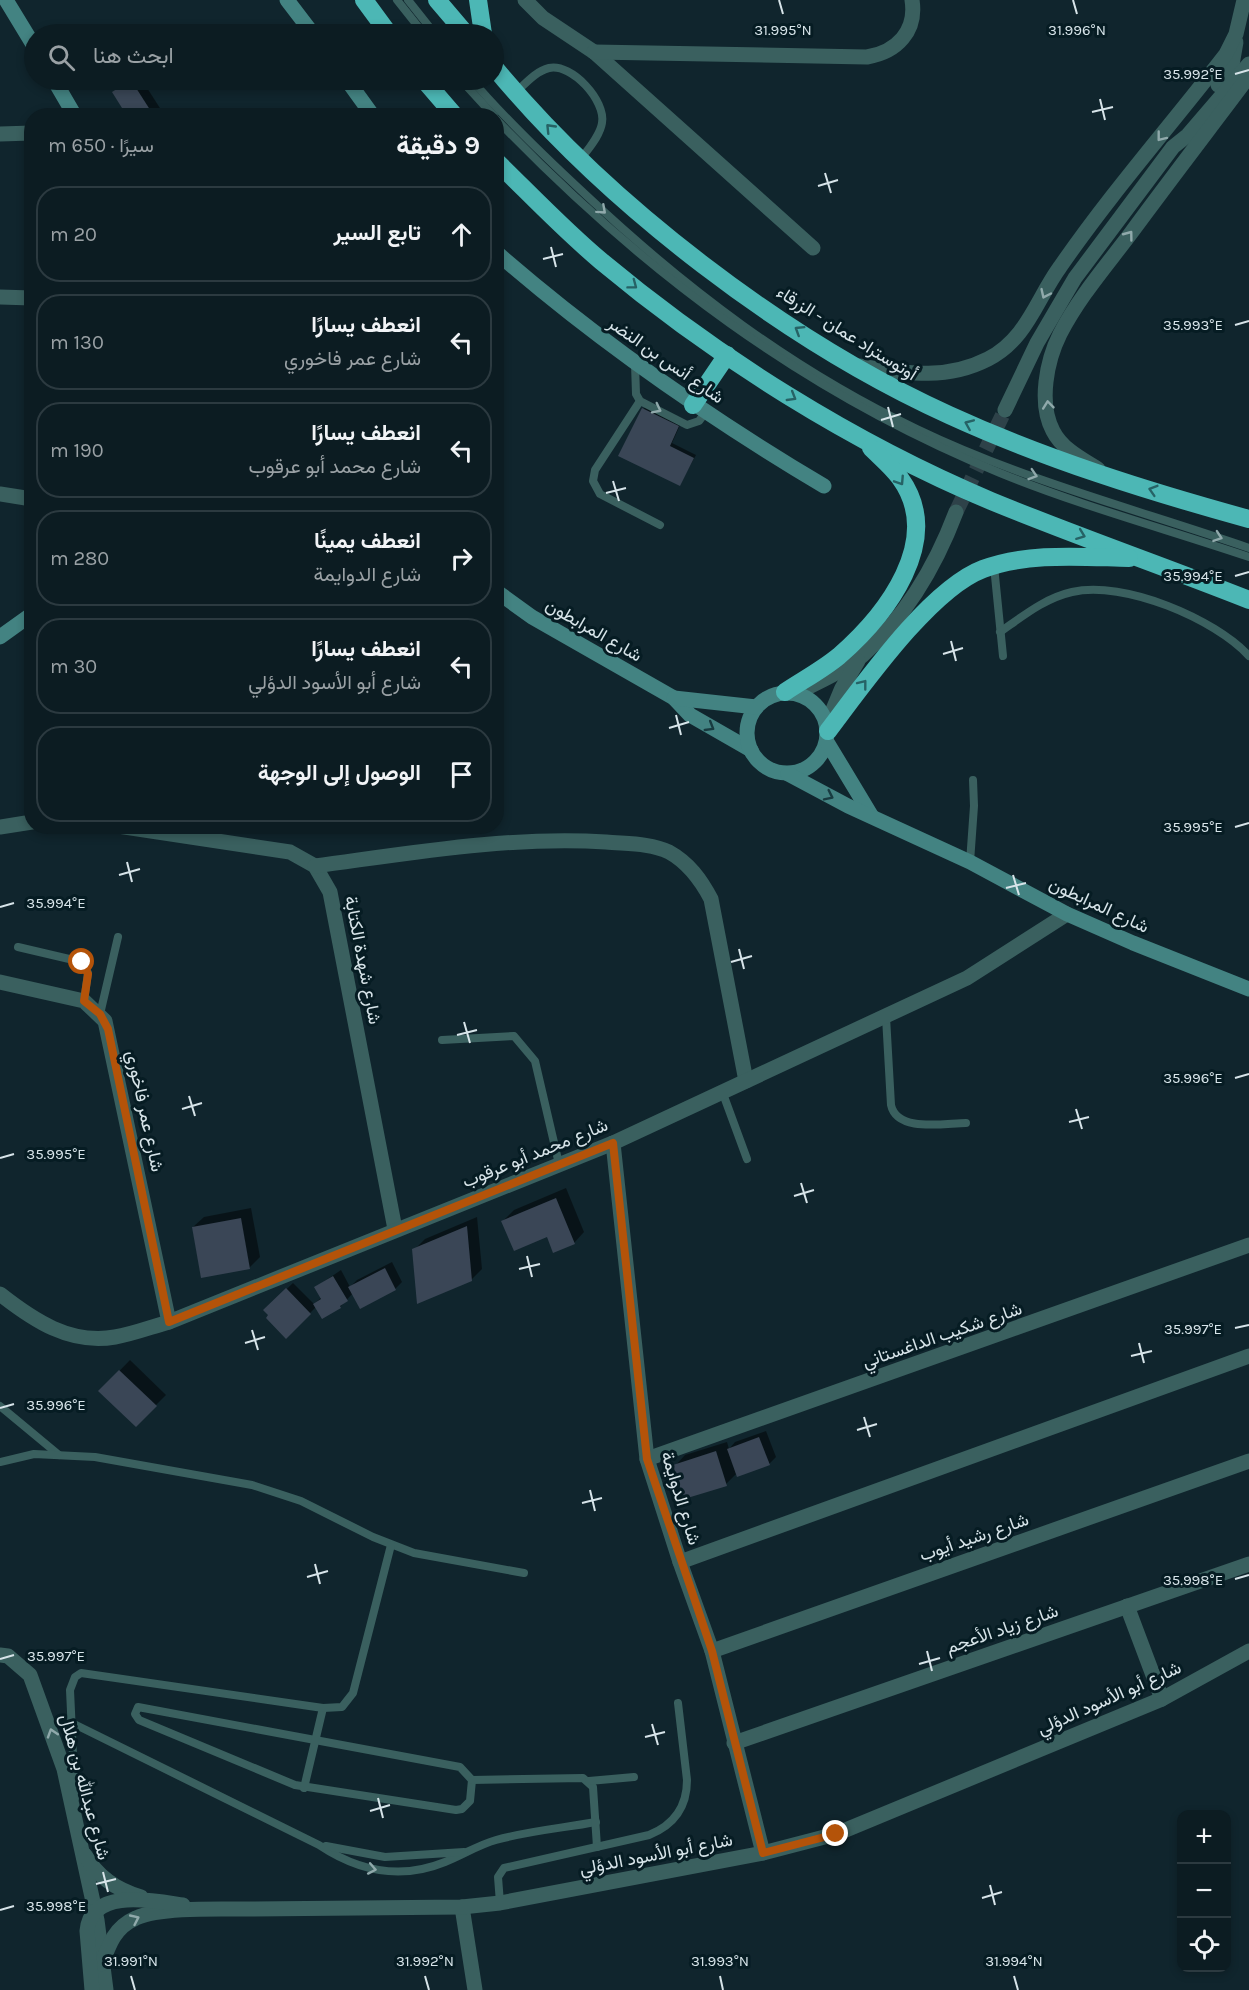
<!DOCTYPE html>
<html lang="ar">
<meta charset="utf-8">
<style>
body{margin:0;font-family:Karla,Vazirmatn,sans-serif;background:#1a292f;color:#f1f3f6;direction:rtl}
.controls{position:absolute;right:18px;bottom:18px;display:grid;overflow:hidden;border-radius:12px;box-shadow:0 3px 9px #0003}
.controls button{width:54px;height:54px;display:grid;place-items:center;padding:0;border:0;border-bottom:2px solid #2c3a40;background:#0c1c22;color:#f1f3f6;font:30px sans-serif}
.stop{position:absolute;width:18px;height:18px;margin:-14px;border:4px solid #b45309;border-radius:50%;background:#fff}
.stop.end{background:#b45309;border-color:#fff;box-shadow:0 2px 6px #0008}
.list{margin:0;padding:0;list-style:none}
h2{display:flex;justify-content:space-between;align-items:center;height:78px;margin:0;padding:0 24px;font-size:26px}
h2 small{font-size:20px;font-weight:400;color:#9aa1a5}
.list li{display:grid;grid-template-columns:39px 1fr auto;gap:18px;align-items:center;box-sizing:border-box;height:96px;margin:0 12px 12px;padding:0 12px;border:2px solid #2c3a40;border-radius:24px}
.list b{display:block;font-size:22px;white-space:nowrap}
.list p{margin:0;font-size:20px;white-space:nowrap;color:#9aa1a5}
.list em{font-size:20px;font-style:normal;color:#9aa1a5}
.icon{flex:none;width:33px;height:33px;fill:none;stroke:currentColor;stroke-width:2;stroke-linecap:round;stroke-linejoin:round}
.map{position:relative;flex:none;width:1249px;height:1990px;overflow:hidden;direction:ltr}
.search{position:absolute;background:#0c1c22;box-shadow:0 3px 9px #0003;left:24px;top:24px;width:480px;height:66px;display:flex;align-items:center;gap:15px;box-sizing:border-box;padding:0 21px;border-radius:33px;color:#9aa1a5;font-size:22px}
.panel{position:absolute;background:#0c1c22;box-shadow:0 3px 9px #0003;left:24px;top:108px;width:480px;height:726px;border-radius:24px;direction:rtl}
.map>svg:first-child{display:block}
.shadow{fill:#0007}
.building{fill:#3a4656}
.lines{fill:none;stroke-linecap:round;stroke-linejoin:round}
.street-tunnel{stroke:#2e4249;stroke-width:15;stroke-dasharray:15 8;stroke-linecap:butt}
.lane{stroke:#3a605f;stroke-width:8}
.street{stroke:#3a605f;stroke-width:15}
.secondary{stroke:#438382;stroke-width:15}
.highway{stroke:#4cb7b5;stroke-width:18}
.oneway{stroke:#266265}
.oneway2{stroke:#90a9ab}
.oneway3{stroke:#183b40}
.route{stroke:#b45309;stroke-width:8}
.ticks{fill:none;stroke:#d7e4e9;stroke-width:2}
.labels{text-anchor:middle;stroke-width:6;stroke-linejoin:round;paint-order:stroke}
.street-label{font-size:18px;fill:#d7e4e9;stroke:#061c23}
.ticks-label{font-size:15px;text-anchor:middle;fill:#d7e4e9;stroke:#061c23;stroke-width:6;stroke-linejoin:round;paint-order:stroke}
</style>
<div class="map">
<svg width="1249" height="1990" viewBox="0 0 1249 1990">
<rect width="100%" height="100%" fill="#10252d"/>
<!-- shadow -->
<g class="shadow">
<path d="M130 80H142L165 116H129L114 92Z"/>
<path d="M646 405 681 423 672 443 696 455 680 484 620 455Z"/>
<path d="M566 1188 584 1232 574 1243 503 1221 514 1210Z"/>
<path d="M251 1208 260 1257 249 1268 193 1227 204 1217Z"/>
<path d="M477 1217 482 1269 471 1280 414 1250 425 1239Z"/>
<path d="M392 1262 402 1282 395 1289 353 1293 340 1307H316L286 1337 265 1310 293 1283 314 1304 322 1297 316 1287 341 1270 350 1287 357 1280Z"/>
<path d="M130 1360 166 1395 136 1425 100 1391Z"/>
<path d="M766 1431 776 1457 769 1464 737 1473 726 1484 675 1466 685 1455 727 1442 729 1449 735 1442Z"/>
</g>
<!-- building -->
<g class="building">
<path d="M131 80 154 116H127L112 92Z"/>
<path d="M642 408 679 426 670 446 694 458 680 486 618 456Z"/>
<path d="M556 1198 575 1244 553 1253 547 1237 514 1251 501 1221Z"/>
<path d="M241 1218 250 1269 201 1278 192 1227Z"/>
<path d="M467 1226 472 1281 417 1304 412 1249Z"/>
<path d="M385 1268 396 1290 360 1309 348 1287Z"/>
<path d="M333 1276 348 1301 340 1306 341 1308 322 1319 313 1304 321 1299 314 1287Z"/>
<path d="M286 1288 311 1314 286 1339 266 1318 268 1315 263 1310Z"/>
<path d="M119 1370 157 1406 136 1427 98 1391Z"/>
<path d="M759 1437 770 1465 737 1477 727 1449Z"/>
<path d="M716 1451 727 1486 684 1499 673 1465Z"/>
</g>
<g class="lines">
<!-- street-tunnel -->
<path class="street-tunnel" d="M956 512 1005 410"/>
<!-- lane -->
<g class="lane">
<path d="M397 0 424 34"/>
<path d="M408 0 435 34"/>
<path d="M461 80 494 116"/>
<path d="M472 80C507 121 546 158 586 195 686 289 793 370 917 429 1023 480 1139 510 1249 548"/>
<path d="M515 93C525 84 536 71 549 68 572 63 606 101 602 123 600 136 588 149 581 159"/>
<path d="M496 119C642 271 804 393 1000 473 1081 506 1166 529 1249 557"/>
<path d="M635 364 636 394 640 401 687 425 699 421 705 413"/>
<path d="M640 401 595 470 593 481 600 494 660 525"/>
<path d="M994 566 1003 656"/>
<path d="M1000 632C1023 616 1045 598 1072 592 1124 580 1215 619 1249 656"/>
<path d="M970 862 974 806 973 780"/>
<path d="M18 947 82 962 88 973 84 1001"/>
<path d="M100 1014 118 937"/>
<path d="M886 1017 891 1105C897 1133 945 1123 966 1123"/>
<path d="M442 1040 514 1036 535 1061 559 1164"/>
<path d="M722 1091 747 1159"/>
<path d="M0 1406 59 1455"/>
<path d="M0 1462 34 1454 95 1457 252 1485 301 1501 373 1537 414 1553 524 1573"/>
<path d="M138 1707 460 1767 472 1780 470 1801 462 1809 456 1810 295 1785 139 1720 135 1714Z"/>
<path d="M70 1722 319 1845C358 1871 401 1880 445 1862 463 1855 478 1845 496 1840 528 1831 563 1828 596 1822"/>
<path d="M472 1780 583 1778 593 1787 597 1847"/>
<path d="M589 1781 634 1777"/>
<path d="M304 1788 323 1708"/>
<path d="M75 1798 70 1690 75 1677 81 1673 323 1708 342 1707 353 1693 391 1545"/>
<path d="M326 1846 385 1857 464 1852"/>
<path d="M500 1903 498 1877 504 1868 649 1835C674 1825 687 1807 687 1780L678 1703"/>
</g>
<!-- street -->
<g class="street">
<path d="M525 0 543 18 594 52 813 248"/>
<path d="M594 52 867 57C897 52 917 31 912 0"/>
<path d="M1218 85 1232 65 1236 42"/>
<path d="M0 134 32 133"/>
<path d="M0 297 32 298"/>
<path d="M859 366C905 373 945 381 988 359 1027 339 1036 300 1060 267 1111 193 1171 125 1226 54L1236 34 1244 0"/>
<path d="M1005 410 1037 343 1075 278 1173 147 1188 135 1249 64"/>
<path d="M1098 469C1082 459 1062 449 1053 431 1038 403 1047 360 1060 334 1079 297 1107 265 1131 233 1170 180 1210 128 1249 76"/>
<path d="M0 494 32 499"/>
<path d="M799 692C820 681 844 671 863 655 905 617 936 565 956 512"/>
<path d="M827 724 842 688 858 661"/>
<path d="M118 826 290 852 315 866 330 892 395 1229"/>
<path d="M0 827 32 822"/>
<path d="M315 866C412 853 508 836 606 842 627 844 650 843 669 852 689 863 701 880 711 899L746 1081"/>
<path d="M0 982 84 1001 105 1021 169 1322"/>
<path d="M613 1143 647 1459 680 1562 712 1651 763 1853"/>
<path d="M0 1294C33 1320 70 1345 115 1337 133 1334 151 1327 169 1322L613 1143 967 978 1067 914"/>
<path d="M647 1459 1249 1245"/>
<path d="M680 1562 1249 1356"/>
<path d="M1127 1606 1162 1699"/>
<path d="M712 1651 1249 1461"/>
<path d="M0 1655 8 1656 30 1675 64 1769 97 1920 106 1990"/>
<path d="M734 1743 1249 1564"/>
<path d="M85 1855C97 1876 117 1890 141 1897"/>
<path d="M462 1907 475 1990"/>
<path d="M102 1964C109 1944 115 1927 136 1918 160 1907 218 1909 246 1909 318 1908 390 1907 462 1907L500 1903 763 1853 836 1834 1162 1699 1249 1651"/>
<path d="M92 1990 87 1931C91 1887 155 1901 183 1905"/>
</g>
<!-- secondary -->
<g class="secondary">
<path d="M6 0 34 46"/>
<path d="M287 0 313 34"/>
<path d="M54 80 75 116"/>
<path d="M347 80 373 116"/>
<path d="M496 252C598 341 708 417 824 486"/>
<path d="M496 591 532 617 674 698 690 715 751 750"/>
<path d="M0 637 32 614"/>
<circle cx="787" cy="733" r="40"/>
<path d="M674 698 756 707"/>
<path d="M827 742 871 815"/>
<path d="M788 774 848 806 970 862 1067 914 1133 943 1249 989"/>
</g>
<!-- highway -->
<g class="highway">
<path d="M364 0 389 34"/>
<path d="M437 0 466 34"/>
<path d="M478 0 483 34"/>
<path d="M494 67C607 204 786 341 949 415 1045 459 1147 491 1249 519"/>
<path d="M424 80 455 116"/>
<path d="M496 161C531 195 564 230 601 261 716 357 853 443 991 501 1076 536 1163 566 1249 600"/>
<path d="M693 405 727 355"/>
<path d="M785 692C803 680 822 670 839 656 886 615 945 540 900 478 892 467 880 457 871 448"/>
<path d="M828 731C863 685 930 589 983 569 1028 552 1082 557 1129 558"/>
</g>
</g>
<!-- one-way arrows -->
<defs><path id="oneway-chevron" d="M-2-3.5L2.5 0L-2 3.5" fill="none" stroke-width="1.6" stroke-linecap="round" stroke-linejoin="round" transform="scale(1.5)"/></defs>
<g class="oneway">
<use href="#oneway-chevron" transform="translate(550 128) rotate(-134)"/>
<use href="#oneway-chevron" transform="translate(633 285) rotate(37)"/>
<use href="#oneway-chevron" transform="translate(799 330) rotate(-148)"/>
<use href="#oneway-chevron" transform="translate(792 397) rotate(31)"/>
<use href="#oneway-chevron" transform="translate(969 424) rotate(-157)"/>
<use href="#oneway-chevron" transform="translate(900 481) rotate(57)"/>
<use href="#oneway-chevron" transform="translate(1153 490) rotate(-163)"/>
<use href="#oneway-chevron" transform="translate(1081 535) rotate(21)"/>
<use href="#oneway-chevron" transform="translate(863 684) rotate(-52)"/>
</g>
<g class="oneway2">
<use href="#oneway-chevron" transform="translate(1161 137) rotate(128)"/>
<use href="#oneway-chevron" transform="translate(602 210) rotate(42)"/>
<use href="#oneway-chevron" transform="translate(1129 235) rotate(-53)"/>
<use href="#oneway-chevron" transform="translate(1045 294) rotate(115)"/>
<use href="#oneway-chevron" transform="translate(1048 405) rotate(-96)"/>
<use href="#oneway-chevron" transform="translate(657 409) rotate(27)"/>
<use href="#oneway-chevron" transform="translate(1033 475) rotate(18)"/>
<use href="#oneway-chevron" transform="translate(1218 537) rotate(19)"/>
<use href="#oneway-chevron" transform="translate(52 1733) rotate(-108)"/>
<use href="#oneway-chevron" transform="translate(372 1869) rotate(11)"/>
<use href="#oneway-chevron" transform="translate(135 1919) rotate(-25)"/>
</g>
<g class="oneway3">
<use href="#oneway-chevron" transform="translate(710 727) rotate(31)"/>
<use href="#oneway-chevron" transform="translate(829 796) rotate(26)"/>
</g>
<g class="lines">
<!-- route -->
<path class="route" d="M82 962 88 974 84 1001 100 1014 108 1029 169 1322 613 1143 647 1459 712 1651 763 1853 836 1834"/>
</g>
<!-- ticks -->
<path class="ticks" d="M779 0 783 14M1073 0 1077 14M1235 74 1249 70M1100 99 1105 120M1092 112 1113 107M825 173 831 193M818 186 838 180M551 247 556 267M543 259 563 254M1235 325 1249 321M888 407 893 427M881 420 901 414M613 481 619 501M606 493 626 488M1235 576 1249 572M951 641 956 661M943 654 963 648M676 715 681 735M669 728 689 722M1235 827 1249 823M127 862 132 882M119 875 140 869M1013 875 1019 895M1006 888 1026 883M0 907 14 903M739 949 744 969M731 962 752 956M464 1022 470 1043M457 1035 477 1030M1235 1078 1249 1074M189 1096 195 1116M182 1109 202 1103M1076 1109 1082 1129M1069 1122 1089 1117M0 1158 14 1154M801 1183 807 1203M794 1196 814 1190M527 1256 532 1277M519 1269 540 1264M1235 1328 1249 1325M252 1330 258 1350M245 1343 265 1337M1139 1343 1144 1363M1131 1356 1152 1351M0 1408 14 1404M864 1417 870 1437M857 1430 877 1424M590 1490 595 1511M582 1503 602 1498M315 1564 320 1584M307 1577 328 1571M1235 1579 1249 1575M927 1651 932 1671M0 1659 14 1655M919 1664 940 1658M652 1724 658 1745M645 1737 665 1732M378 1798 383 1818M370 1811 390 1805M103 1872 108 1892M96 1884 116 1879M990 1885 995 1905M982 1898 1002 1892M0 1910 14 1906M131 1976 135 1990M425 1976 429 1990M720 1976 723 1990M1014 1976 1018 1990"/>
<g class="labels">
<!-- street labels -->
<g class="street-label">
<text transform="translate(847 333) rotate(32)" y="6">أوتوستراد عمان - الزرقاء</text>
<text transform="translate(666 360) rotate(35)" y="6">شارع أنس بن النضر</text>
<text transform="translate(594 630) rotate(30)" y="6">شارع المرابطون</text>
<text transform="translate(1099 905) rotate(25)" y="6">شارع المرابطون</text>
<text transform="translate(363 960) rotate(79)" y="6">شارع شهدة الكتابة</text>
<text transform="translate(145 1111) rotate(78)" y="6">شارع عمر فاخوري</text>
<text transform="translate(535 1153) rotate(-22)" y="6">شارع محمد أبو عرقوب</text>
<text transform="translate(942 1335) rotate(-19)" y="6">شارع شكيب الداغستاني</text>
<text transform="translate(681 1498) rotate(73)" y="6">شارع الدوايمة</text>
<text transform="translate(974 1537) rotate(-19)" y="6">شارع رشيد أيوب</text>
<text transform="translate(1002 1629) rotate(-19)" y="6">شارع زياد الأعجم</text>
<text transform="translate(1109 1698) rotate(-24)" y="6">شارع أبو الأسود الدؤلي</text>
<text transform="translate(85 1787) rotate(75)" y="6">شارع عبدالله بن هلال</text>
<text transform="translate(656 1854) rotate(-11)" y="6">شارع أبو الأسود الدؤلي</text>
</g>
</g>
<g class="ticks-label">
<text x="783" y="35">31.995°N</text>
<text x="1077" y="35">31.996°N</text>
<text x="1193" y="79">35.992°E</text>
<text x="1193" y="330">35.993°E</text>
<text x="1193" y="581">35.994°E</text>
<text x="1193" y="832">35.995°E</text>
<text x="56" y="908">35.994°E</text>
<text x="1193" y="1083">35.996°E</text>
<text x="56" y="1159">35.995°E</text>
<text x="1193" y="1334">35.997°E</text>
<text x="56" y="1410">35.996°E</text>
<text x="1193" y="1585">35.998°E</text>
<text x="56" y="1661">35.997°E</text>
<text x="56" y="1911">35.998°E</text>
<text x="131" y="1966">31.991°N</text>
<text x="425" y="1966">31.992°N</text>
<text x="720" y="1966">31.993°N</text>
<text x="1014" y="1966">31.994°N</text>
</g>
</svg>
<div class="controls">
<button>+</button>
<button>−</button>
<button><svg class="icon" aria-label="locate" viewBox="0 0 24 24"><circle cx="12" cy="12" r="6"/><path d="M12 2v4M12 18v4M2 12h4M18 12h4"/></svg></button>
</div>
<div class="stop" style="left:82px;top:962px"></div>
<div class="stop end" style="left:836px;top:1834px"></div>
<div class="search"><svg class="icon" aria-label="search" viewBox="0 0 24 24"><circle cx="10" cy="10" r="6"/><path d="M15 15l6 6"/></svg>ابحث هنا</div>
<section class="panel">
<h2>9 دقيقة<small>سيرًا · 650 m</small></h2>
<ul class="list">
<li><svg class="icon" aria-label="ahead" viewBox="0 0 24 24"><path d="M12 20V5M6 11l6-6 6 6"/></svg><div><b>تابع السير</b></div><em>20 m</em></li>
<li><svg class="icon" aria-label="left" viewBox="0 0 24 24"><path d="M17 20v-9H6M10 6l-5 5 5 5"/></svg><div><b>انعطف يسارًا</b><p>شارع عمر فاخوري</p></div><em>130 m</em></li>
<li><svg class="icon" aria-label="left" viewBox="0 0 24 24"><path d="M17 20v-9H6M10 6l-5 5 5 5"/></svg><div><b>انعطف يسارًا</b><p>شارع محمد أبو عرقوب</p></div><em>190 m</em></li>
<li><svg class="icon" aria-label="right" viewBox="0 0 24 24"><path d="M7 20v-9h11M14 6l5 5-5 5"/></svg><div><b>انعطف يمينًا</b><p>شارع الدوايمة</p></div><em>280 m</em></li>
<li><svg class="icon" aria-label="left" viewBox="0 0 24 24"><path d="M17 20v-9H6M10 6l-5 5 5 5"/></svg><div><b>انعطف يسارًا</b><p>شارع أبو الأسود الدؤلي</p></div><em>30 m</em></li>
<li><svg class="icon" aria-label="arrive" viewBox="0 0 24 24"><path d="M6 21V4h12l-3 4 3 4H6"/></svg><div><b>الوصول إلى الوجهة</b></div></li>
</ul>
</section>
</div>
